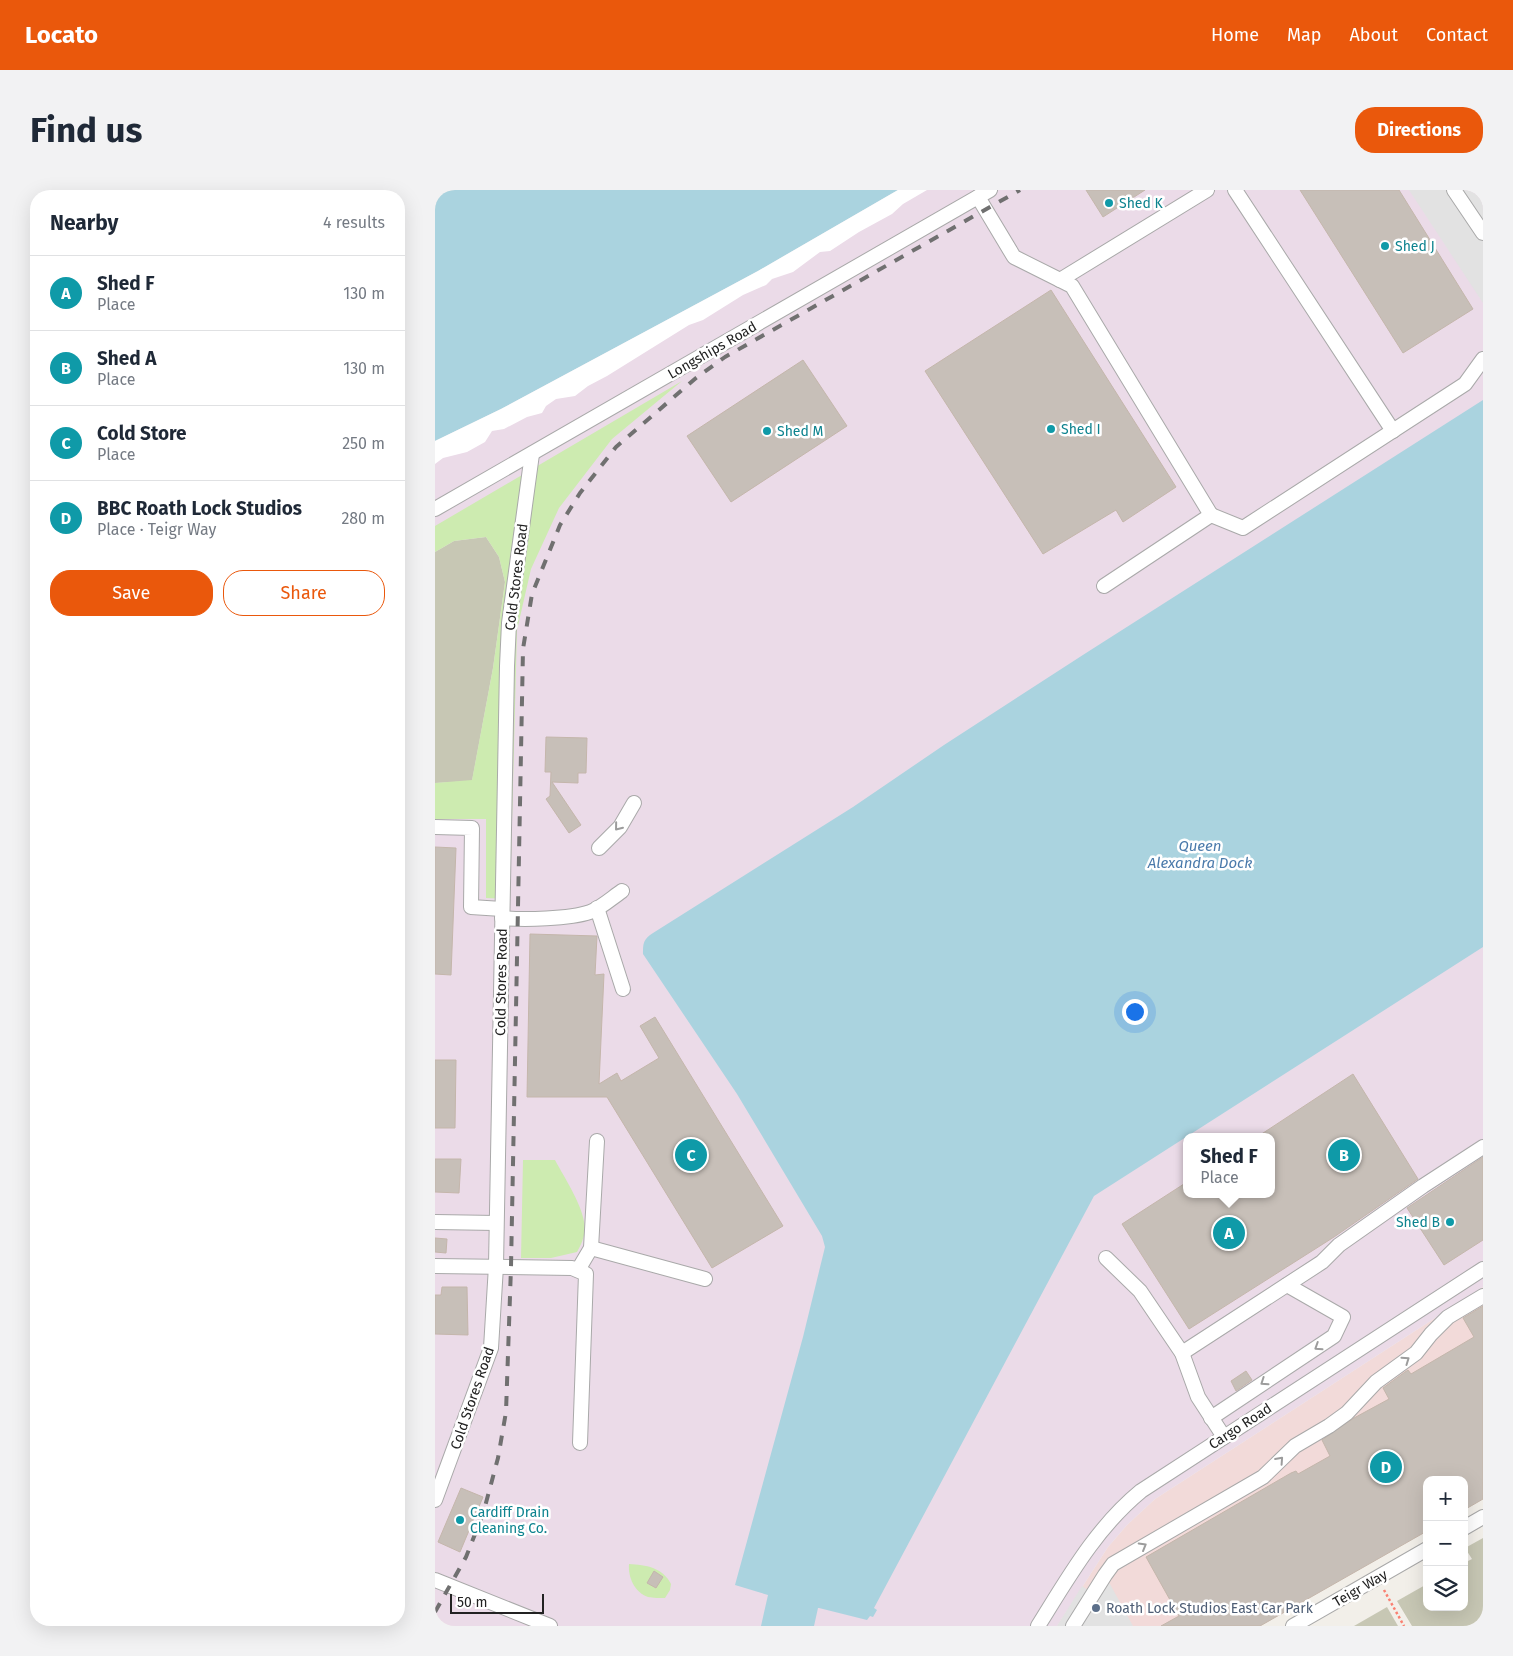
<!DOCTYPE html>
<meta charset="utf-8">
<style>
body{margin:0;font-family:"Fira Sans",sans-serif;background:#f2f2f3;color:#1f2937}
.controls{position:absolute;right:15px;bottom:15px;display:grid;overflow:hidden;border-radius:10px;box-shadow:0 5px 20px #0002}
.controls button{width:45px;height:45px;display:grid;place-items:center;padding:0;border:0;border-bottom:1px solid #e0e1e3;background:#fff;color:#1f2937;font:25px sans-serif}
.scale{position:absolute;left:15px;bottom:12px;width:94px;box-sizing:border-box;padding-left:5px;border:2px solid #222;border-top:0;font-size:14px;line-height:18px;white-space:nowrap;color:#222;-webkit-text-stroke:4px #fff;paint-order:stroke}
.you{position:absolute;left:699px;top:821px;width:18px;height:18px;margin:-12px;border:4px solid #fff;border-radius:50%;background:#1a73e8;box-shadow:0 0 0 8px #1a73e833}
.badge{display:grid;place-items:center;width:32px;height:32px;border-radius:50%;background:#ea580c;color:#fff;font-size:16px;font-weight:700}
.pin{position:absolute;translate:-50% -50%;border:2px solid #fff;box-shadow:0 1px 5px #0006}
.popup{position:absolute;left:748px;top:943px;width:92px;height:65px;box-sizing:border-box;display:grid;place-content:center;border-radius:10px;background:#fff;filter:drop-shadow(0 1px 4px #0005);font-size:16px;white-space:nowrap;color:#747a83}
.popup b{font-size:19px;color:#1f2937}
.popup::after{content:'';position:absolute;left:50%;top:100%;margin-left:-10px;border:10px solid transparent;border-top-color:#fff}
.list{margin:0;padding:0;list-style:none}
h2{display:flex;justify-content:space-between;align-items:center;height:65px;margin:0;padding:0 20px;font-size:21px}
h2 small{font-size:16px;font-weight:400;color:#747a83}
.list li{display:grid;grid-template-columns:32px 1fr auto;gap:15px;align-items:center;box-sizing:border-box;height:75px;padding:0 20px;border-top:1px solid #e0e1e3}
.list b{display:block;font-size:19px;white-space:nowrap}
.list p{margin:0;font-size:16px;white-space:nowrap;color:#747a83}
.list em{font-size:16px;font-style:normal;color:#747a83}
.actions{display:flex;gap:10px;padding:15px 20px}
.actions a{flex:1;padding:11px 0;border:1px solid #ea580c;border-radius:20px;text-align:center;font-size:18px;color:#ea580c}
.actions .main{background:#ea580c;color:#fff}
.icon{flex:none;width:28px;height:28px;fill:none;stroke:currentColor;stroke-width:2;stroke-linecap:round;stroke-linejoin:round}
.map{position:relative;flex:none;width:1048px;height:1436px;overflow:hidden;border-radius:20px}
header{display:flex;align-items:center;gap:30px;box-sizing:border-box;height:70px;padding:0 25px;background:#ea580c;color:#fff}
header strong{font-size:24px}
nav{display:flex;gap:28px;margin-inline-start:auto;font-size:18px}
.intro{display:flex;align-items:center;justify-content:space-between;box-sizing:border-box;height:120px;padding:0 30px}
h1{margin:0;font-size:35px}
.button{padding:12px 22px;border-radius:20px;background:#ea580c;color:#fff;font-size:18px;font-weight:700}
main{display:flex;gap:30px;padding:0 30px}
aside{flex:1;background:#fff;border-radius:20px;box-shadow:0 5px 20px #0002}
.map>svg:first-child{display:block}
.commercial{fill:#f2dad9}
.industrial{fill:#ebdbe8;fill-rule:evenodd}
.construction{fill:#c7c7b4}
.grass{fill:#cdebb0}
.parking{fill:#e2e2e2}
.water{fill:#aad3df}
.pier{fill:#fff}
.building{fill:#c7bfb8;stroke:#c4b6ab}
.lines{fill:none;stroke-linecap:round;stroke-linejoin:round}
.minor-casing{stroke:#a9a9a9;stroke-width:16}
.path{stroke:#fa8072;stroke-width:2.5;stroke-dasharray:2.5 2.5;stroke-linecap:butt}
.minor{stroke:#fff;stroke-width:14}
.rail{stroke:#707070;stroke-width:4;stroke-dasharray:10 10;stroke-linecap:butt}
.oneway{stroke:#9c9c9c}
.culture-dot{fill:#0f9aa8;stroke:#fff;stroke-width:2}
.service-dot{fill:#5c6f8a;stroke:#fff;stroke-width:2}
.labels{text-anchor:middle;stroke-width:5;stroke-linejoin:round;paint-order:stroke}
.culture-label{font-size:14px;fill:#0d838f;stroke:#fff;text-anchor:start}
.street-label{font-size:14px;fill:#222;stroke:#fff}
.service-label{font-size:14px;fill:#4e5e75;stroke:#fff;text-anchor:start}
.water-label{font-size:15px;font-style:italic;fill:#4a7aab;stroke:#fff}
</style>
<header>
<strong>Locato</strong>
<nav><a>Home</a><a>Map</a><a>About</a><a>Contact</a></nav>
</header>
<div class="intro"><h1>Find us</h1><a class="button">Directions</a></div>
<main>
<aside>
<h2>Nearby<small>4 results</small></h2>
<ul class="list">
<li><span class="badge" style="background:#0f9aa8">A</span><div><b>Shed F</b><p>Place</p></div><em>130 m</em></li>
<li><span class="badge" style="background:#0f9aa8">B</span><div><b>Shed A</b><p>Place</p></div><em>130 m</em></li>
<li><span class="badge" style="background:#0f9aa8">C</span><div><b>Cold Store</b><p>Place</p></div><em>250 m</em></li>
<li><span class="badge" style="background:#0f9aa8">D</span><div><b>BBC Roath Lock Studios</b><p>Place · Teigr Way</p></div><em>280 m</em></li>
</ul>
<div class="actions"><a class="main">Save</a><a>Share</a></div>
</aside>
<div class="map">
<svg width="1048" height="1436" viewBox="0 0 1048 1436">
<rect width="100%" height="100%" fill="#f2efe9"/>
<!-- commercial -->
<path class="commercial" d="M1048 1097V1309L1029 1290H992V1341L825 1436H622L673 1357 692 1335 720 1309Z"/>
<!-- industrial -->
<path class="industrial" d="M463 0H1048V1097L720 1309 692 1335 673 1357 622 1436H0V251L66 219 323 81ZM752 947H836V1004H752Z"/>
<!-- construction -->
<g class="construction">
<path d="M51 347 64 367 70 392 58 478 37 591 0 593V362L19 351Z"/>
<path d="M1048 1348V1436H977L962 1411 992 1394V1417H1029V1373L1037 1369 1030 1358Z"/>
<path d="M952 1417 963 1436H919Z"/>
</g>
<!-- grass -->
<g class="grass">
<path d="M247 191 177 249 124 318 96 379 82 440 75 709 51 708V629H0V593L37 590 58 478 70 392 64 367 51 347 19 351 0 362V336Z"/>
<path d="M88 970H120C130 989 150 1018 150 1040 149 1048 146 1055 142 1062L116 1068H86Z"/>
<path d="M194 1374C211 1375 227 1377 236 1394L235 1400 230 1408C225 1408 218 1408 213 1407 199 1402 193 1387 194 1374Z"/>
</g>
<!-- parking -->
<g class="parking">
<path d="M974 0H1048V113Z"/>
<path d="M670 1385 698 1436H622L647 1396 653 1400Z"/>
</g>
<!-- water -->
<g class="water">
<path d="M0 0H463L323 81 66 219 0 251Z"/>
<path d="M1048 210V757L659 1006 439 1418 442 1420 438 1427 435 1426 432 1430 384 1418H383L379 1436H326L333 1405 300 1395 368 1147 390 1057 387 1046 302 904 208 764C208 754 208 749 218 743L418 617 509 555 651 463Z"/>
</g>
<!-- pier -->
<path class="pier" d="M463 0H492L468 14 457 24 424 42 395 61 385 62 358 82 337 89 331 95 308 105 268 130 254 135 172 186 153 196 140 206 121 209 111 216 107 223 92 227 69 239 57 241 50 252 32 262 8 268 0 274V251L66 219 323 81Z"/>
<!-- building -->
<g class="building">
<path d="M651 0H710L668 27Z"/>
<path d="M865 0H964L1038 119 968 163Z"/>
<path d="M616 100 741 297 688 332 681 320 608 364 490 181Z"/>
<path d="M368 170 412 236 296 312 252 246Z"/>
<path d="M111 547 152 548 151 583H143V593L117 592 146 635 134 643 111 609 115 606 116 582H110Z"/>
<path d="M0 657 21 658 16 785 0 784Z"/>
<path d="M95 744 162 746 160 785 169 784 164 894 182 883 186 891 224 868 205 836 220 827 348 1036 277 1078 172 907H92Z"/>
<path d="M0 870H21L20 938H0Z"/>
<path d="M918 884 983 989 899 1047 754 1139 687 1034 752 992V1004H836V947H822Z"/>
<path d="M1048 967V1050L1009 1075 972 1018Z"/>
<path d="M0 969H26L24 1003 0 1002Z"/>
<path d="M0 1048 12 1049 11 1063 0 1062Z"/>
<path d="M7 1097H32L33 1145 0 1144V1105H6Z"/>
<path d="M1048 1116V1309L1029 1320V1290H992V1341L825 1436H726L744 1426 711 1367 856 1283 861 1281 863 1284 895 1266 887 1250 919 1228 954 1209 948 1198 970 1182 973 1180 976 1184 1039 1147 1028 1128Z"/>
<path d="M811 1181 817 1190 801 1201 796 1191Z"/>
<path d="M26 1298 48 1307 25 1362 3 1352Z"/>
<path d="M219 1381 228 1387 221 1398 212 1393Z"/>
</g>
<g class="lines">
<defs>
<g id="minor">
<path d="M800 0 958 241"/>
<path d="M1019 0 1048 43"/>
<path d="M543 7 579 67 637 96 776 325 669 396"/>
<path d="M625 90 772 0"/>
<path d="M0 319 555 0"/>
<path d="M776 325 808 338 1030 194 1048 169"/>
<path d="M0 637 37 638 36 717 67 719"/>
<path d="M164 658 185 637 199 613"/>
<path d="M162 718 188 799"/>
<path d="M67 728C88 730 135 729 155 722 166 718 178 707 187 701"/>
<path d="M0 1032 61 1033"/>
<path d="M156 1058 270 1089"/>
<path d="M671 1068 705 1101 747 1163 763 1207 789 1247"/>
<path d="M0 1076 137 1078 151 1084 145 1253"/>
<path d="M143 1080 156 1058 162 951"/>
<path d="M747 1163 887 1072 904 1055 988 996 1048 957"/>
<path d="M776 1228 899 1146 908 1127 852 1095"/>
<path d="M0 1310 56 1158 61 1076 72 476 74 433 97 264"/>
<path d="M1029 1338 1048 1327"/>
<path d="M0 1390 115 1436"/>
<path d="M603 1436C633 1388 661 1338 706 1301L1048 1079"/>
<path d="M638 1436 670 1385 678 1374 828 1287 860 1256 894 1236 912 1223 941 1192 981 1163 996 1144 1013 1127 1048 1106"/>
<path d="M858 1436 992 1359"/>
</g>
</defs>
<!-- minor casing -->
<use href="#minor" class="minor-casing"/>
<!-- path -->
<path class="path" d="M949 1400 969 1436"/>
<!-- minor -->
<use href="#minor" class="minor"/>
<!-- rail -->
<path class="rail" d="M0 1422 31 1367 48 1324 63 1268 71 1222 76 1077 88 459 97 404 125 335 145 303 181 257 261 188 290 167 585 0"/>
</g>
<!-- one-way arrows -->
<defs><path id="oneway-chevron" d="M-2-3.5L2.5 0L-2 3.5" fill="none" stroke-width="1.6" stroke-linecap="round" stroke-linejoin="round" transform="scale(1.25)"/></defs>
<g class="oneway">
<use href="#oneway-chevron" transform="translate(183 637) rotate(129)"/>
<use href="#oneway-chevron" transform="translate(883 1157) rotate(147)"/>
<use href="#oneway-chevron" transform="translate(971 1170) rotate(-35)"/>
<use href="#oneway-chevron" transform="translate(829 1192) rotate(146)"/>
<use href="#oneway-chevron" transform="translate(845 1270) rotate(-48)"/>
<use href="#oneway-chevron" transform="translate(708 1356) rotate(-30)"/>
</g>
<!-- markers -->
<g class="culture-dot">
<circle cx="674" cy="13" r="5"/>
<circle cx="950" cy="56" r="5"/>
<circle cx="616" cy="239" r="5"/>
<circle cx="332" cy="241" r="5"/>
<circle cx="1015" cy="1032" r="5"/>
<circle cx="25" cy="1330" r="5"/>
</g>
<circle class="service-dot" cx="661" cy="1418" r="5"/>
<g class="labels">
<!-- culture labels -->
<g class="culture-label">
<text x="684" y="18">Shed K</text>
<text x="960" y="61">Shed J</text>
<text x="626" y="244">Shed I</text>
<text x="342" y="246">Shed M</text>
<text x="1005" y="1037" text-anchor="end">Shed B</text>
<text x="35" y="1327">Cardiff Drain<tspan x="35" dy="16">Cleaning Co.</tspan></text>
</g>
<!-- street labels -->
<g class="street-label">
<text transform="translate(277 160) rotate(-30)" y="5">Longships Road</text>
<text transform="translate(81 387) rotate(-83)" y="5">Cold Stores Road</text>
<text transform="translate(66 792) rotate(-89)" y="5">Cold Stores Road</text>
<text transform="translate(37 1208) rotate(-71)" y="5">Cold Stores Road</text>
<text transform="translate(805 1236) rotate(-33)" y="5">Cargo Road</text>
<text transform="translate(925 1398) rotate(-30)" y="5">Teigr Way</text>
</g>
<!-- service labels -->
<g class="service-label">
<text x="671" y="1423">Roath Lock Studios East Car Park</text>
</g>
<!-- water labels -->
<g class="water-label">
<text x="765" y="661">Queen<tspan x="765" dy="17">Alexandra Dock</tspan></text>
</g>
</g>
</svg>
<div class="controls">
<button>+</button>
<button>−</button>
<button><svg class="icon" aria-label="layers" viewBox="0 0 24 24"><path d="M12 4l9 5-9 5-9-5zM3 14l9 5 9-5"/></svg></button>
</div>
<div class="scale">50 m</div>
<div class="you"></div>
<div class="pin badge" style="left:794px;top:1043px;background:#0f9aa8">A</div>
<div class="popup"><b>Shed F</b>Place</div>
<div class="pin badge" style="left:909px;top:965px;background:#0f9aa8">B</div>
<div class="pin badge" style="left:256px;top:965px;background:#0f9aa8">C</div>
<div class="pin badge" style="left:951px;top:1277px;background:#0f9aa8">D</div>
</div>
</main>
